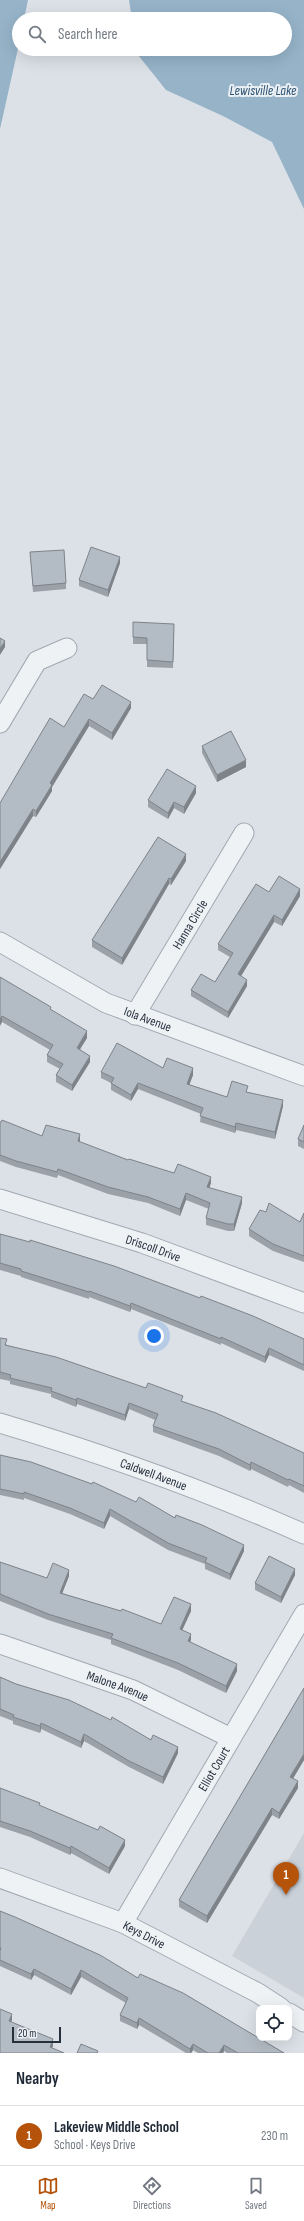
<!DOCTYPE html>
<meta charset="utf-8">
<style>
body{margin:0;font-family:"Sofia Sans Condensed",sans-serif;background:#f6f6f7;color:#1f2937}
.controls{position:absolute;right:12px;bottom:12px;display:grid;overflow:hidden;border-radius:8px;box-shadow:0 4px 16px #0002}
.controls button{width:36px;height:36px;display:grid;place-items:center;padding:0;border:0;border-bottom:1px solid #e0e1e3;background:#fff;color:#1f2937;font:20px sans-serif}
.scale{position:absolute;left:12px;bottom:10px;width:49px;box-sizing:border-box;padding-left:4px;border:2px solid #26303d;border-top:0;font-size:11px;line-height:14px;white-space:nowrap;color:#26303d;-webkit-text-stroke:3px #ebf0f5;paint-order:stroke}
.you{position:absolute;left:154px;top:1336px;width:14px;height:14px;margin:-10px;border:3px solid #fff;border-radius:50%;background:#1a73e8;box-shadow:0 0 0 6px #1a73e833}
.badge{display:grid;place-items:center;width:26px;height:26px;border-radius:50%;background:#b45309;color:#fff;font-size:13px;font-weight:700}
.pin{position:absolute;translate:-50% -33px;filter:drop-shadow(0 1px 2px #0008)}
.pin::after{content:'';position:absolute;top:21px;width:14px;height:12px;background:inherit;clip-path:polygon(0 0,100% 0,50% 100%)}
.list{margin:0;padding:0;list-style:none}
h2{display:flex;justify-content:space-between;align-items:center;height:52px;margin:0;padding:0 16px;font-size:17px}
h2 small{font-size:13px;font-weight:400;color:#747a83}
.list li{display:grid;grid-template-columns:26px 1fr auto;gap:12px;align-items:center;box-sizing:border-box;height:60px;padding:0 16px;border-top:1px solid #e0e1e3}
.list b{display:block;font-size:15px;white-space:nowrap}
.list p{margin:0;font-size:13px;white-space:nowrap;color:#747a83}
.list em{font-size:13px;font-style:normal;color:#747a83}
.icon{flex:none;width:22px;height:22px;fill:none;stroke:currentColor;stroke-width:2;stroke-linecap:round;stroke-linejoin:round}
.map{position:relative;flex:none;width:304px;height:2053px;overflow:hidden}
.search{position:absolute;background:#fff;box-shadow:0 4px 16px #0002;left:12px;right:12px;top:12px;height:44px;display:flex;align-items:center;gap:10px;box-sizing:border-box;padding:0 14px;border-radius:22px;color:#747a83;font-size:15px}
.sheet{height:112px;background:#fff}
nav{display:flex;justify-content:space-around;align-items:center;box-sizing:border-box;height:56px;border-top:1px solid #e0e1e3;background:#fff;font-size:11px;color:#747a83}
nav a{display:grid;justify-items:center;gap:2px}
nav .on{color:#b45309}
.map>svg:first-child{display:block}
.built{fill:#cad1d9}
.water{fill:#96b3c8}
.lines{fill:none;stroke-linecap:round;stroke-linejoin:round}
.minor-casing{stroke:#a2a8b1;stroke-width:21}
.minor{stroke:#eff2f5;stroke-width:19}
.wall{fill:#9aa1a9}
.shaded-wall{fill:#7d8389}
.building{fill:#b3bbc4;stroke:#7d8389}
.labels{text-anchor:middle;stroke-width:4;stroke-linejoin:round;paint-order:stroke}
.street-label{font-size:13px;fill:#26303d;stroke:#ebf0f5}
.water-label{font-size:14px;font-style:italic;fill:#2f5372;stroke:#ebf0f5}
</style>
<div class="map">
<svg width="304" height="2053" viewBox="0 0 304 2053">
<rect width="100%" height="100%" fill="#dce1e7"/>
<!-- built -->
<path class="built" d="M304 1833V1998L232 1956Z"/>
<!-- water -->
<g class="water">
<path d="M0 0H28L24 19H19V44L0 129Z"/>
<path d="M129 0H304V209L272 142 223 116 166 90 138 55 137 49H285V19H132Z"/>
</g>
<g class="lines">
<defs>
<g id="minor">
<path d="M0 723 37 661 67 648"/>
<path id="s1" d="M0 942 106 1003 304 1076"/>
<path id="s2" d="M135 1015 244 833"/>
<path id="s3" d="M0 1199 142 1243 304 1303"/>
<path id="s4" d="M0 1423C104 1454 205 1490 304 1534"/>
<path id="s5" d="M0 1644 133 1690 231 1738"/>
<path id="s6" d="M0 1878 123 1923 258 1993 281 2008"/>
<path id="s7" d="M123 1923 304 1614"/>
<path d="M289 2013 304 2022"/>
</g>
</defs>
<!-- minor casing -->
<use href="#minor" class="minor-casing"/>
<!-- minor -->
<use href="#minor" class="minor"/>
</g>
<!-- wall -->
<g class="wall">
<path d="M30 552 66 583V589L33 592Z"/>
<path d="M120 563 108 597 79 586V580Z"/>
<path d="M174 630 173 668 147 667V644H133V637Z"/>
<path d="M93 699 131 708 112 740 89 726 52 787V791L36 817 33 816 0 869V803L64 727Z"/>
<path d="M202 746 246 767 217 782 202 753Z"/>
<path d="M196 793 184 814 174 808 168 819 148 807V800Z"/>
<path d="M186 861 171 885 169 884 122 965 92 947V940Z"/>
<path d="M269 892 300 896 282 926 274 922 241 976 247 986 228 1018 191 996V990L215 982 230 957 218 950V944Z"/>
<path d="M0 977 51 1010 87 1038 80 1049 90 1062 72 1091 56 1082V1075L60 1069 47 1062V1055L50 1050 2 1022Z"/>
<path d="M163 1068 193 1075 189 1085 227 1097 248 1092 283 1106 275 1139 236 1130 235 1133 200 1122 201 1114 138 1089 131 1101 111 1090V1083L101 1078V1072Z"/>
<path d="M0 1122 42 1136 80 1140 79 1142 128 1160 211 1183 209 1188 242 1203 234 1231H228L206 1225V1218L209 1209 186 1200 180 1216 148 1203 108 1194 58 1175 57 1178 16 1167 0 1161Z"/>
<path d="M304 1125V1149L298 1146V1139Z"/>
<path d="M304 1213V1262L273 1251 249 1236V1229L300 1222Z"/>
<path d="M0 1234 304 1339V1371L269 1355 265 1363 221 1343V1345L131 1309 130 1312 89 1297V1299L21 1277V1276L0 1270Z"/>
<path d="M0 1338 7 1345 183 1402 304 1453V1493L289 1485 288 1487 251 1469 250 1471 219 1456 153 1432V1426L155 1420 129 1409 125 1421 77 1404 76 1407 51 1397V1394L10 1384V1381L0 1379Z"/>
<path d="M0 1455 136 1502 175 1518 244 1551 230 1580 205 1569V1564L168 1550 110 1516 104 1529 70 1514 24 1498V1500L0 1495Z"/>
<path d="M0 1562 47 1578 69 1576 62 1593 161 1624 191 1611 182 1630 191 1640 190 1642 237 1671 226 1693 178 1670 111 1644V1640L48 1620 0 1601Z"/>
<path d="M295 1575 281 1603 255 1590V1583Z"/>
<path d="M0 1677 151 1740 178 1753 163 1784 129 1767 84 1741 81 1748 41 1729 40 1733 13 1724V1721L0 1716Z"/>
<path d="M304 1688V1760L293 1779 298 1788 279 1819 272 1815 207 1923 179 1907V1900Z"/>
<path d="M0 1788 40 1806 125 1846 109 1874 71 1853 70 1855 30 1837 0 1827Z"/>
<path d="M0 1911 138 1978 284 2053H227L224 2051 223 2053H198L193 2050 191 2053H186L139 2025 137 2029 120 2021V2015L126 2003 81 1977 71 1995 34 1975 31 1980 0 1966Z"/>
</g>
<!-- shaded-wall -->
<g class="shaded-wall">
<path d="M120 557V563L108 597V590Z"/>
<path d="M5 641V647L0 655V649Z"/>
<path d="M131 702V708L112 740V733Z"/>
<path d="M89 719V726L52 787V791L36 817V811L50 783Z"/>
<path d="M246 760V767L217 782V775Z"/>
<path d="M196 786V793L184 814V807Z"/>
<path d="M174 802V808L168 819V813Z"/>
<path d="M33 809V816L0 869V862Z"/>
<path d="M186 854V861L171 885V879Z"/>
<path d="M169 878V884L122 965V958Z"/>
<path d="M300 889V896L282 926V920Z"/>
<path d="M274 915V922L238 981V974Z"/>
<path d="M247 980V986L228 1018V1012Z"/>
<path d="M2 1016V1022L0 1026V1020Z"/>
<path d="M87 1031V1038L77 1054V1048Z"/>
<path d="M90 1056V1062L72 1091V1085Z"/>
<path d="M193 1068V1075L187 1091V1084Z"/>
<path d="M138 1083V1089L131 1101V1095Z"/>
<path d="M283 1100V1106L275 1139V1132Z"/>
<path d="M236 1123V1130L235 1133V1127Z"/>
<path d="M80 1134V1140L78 1147V1141Z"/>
<path d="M211 1177V1183L207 1194V1187Z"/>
<path d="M186 1193V1200L180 1216V1209Z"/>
<path d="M242 1197V1203L234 1231V1224Z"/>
<path d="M131 1303V1309L130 1312V1306Z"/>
<path d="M269 1348V1355L265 1363V1357Z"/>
<path d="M77 1398V1404L76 1407V1400Z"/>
<path d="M129 1403V1409L125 1421V1415Z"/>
<path d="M251 1462V1469L250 1471V1465Z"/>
<path d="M110 1509V1516L104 1529V1523Z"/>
<path d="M244 1545V1551L230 1580V1574Z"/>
<path d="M295 1569V1575L281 1603V1597Z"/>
<path d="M69 1570V1576L60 1599V1593Z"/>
<path d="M191 1604V1611L180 1635V1629Z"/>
<path d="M191 1634V1640L188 1647V1641Z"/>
<path d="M237 1664V1671L226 1693V1686Z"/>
<path d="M41 1723V1729L40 1733V1726Z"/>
<path d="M84 1734V1741L81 1748V1742Z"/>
<path d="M178 1747V1753L163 1784V1777Z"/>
<path d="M304 1754V1760L290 1783V1777Z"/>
<path d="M298 1781V1788L279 1819V1813Z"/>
<path d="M272 1808V1815L207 1923V1916Z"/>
<path d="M125 1840V1846L109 1874V1868Z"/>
<path d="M71 1846V1853L70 1855V1848Z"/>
<path d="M34 1969V1975L31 1980V1974Z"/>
<path d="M81 1970V1977L71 1995V1989Z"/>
<path d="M12 2014V2020L9 2028V2021Z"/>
<path d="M139 2018V2025L137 2029V2023Z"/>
<path d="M53 2039V2046L50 2053V2047Z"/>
<path d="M193 2044V2050L191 2053H190V2049Z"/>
<path d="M224 2045V2051L223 2053H219Z"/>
</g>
<!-- building -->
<g class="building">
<path d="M91 547 120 557 108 590 79 580Z"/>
<path d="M64 550 66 583 33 586 30 552Z"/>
<path d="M133 622 174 624 173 662 147 660V638L133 637Z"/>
<path d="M0 638 5 641 0 649Z"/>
<path d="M102 685 131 702 112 733 89 719 50 783 52 785 36 811 33 809 0 862V803L50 718 64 727 84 694 93 699Z"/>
<path d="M231 731 246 760 217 775 202 746Z"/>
<path d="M167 769 196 786 184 807 174 802 168 813 148 800Z"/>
<path d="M158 837 186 854 171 879 169 878 122 958 92 940Z"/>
<path d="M279 876 300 889 282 920 274 915 238 974 247 980 228 1012 191 990 201 974 215 982 233 953 218 944 256 884 269 892Z"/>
<path d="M0 977 51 1007 50 1009 87 1031 77 1048 90 1056 72 1085 56 1075 63 1064 47 1055 53 1045 2 1016 0 1020Z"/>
<path d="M117 1043 163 1068 167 1058 193 1068 187 1084 227 1097 232 1081 248 1086 246 1092 283 1100 275 1132 236 1123 235 1127 200 1116 203 1108 138 1083 131 1095 111 1083 114 1078 101 1072Z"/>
<path d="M2 1120 42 1136 46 1125 80 1134 78 1141 128 1160 129 1159 174 1173 178 1164 211 1177 207 1187 242 1197 234 1224H228L206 1218 210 1203 186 1193 180 1209 148 1197 108 1187 58 1169 57 1172 16 1161 0 1155V1122H1Z"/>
<path d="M304 1125V1142L298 1139Z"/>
<path d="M269 1203 300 1222 304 1213V1256L273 1244 249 1229 260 1210 266 1212Z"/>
<path d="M0 1234 30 1242V1240L114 1266 200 1298 201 1296 253 1316 304 1339V1365L269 1348 265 1357 221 1337V1339L131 1303 130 1306 89 1291V1292L21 1271V1269L0 1263Z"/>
<path d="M0 1338 7 1339 5 1345 56 1357 146 1388 148 1383 183 1396 181 1401 216 1413 304 1453V1486L289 1479 288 1480 251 1462 250 1465 219 1449 153 1426 158 1414 129 1403 125 1415 77 1398 76 1400 51 1391 52 1388 10 1378 11 1375 0 1372Z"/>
<path d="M0 1455 31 1462 92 1484 93 1482 136 1502 139 1497 175 1518 176 1515 202 1525 244 1545 230 1574 205 1562 207 1558 168 1543 110 1509 104 1523 70 1508 24 1492V1494L0 1489Z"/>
<path d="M269 1556 295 1569 281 1597 255 1583Z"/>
<path d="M0 1562 47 1578 53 1563 69 1570 60 1593 121 1611 122 1609 161 1624 174 1597 191 1604 180 1629 191 1634 188 1641 237 1664 226 1686 178 1663 111 1638 113 1634 48 1614 0 1594Z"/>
<path d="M0 1677 16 1684 69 1700 111 1720 112 1717 151 1740 153 1735 178 1747 163 1777 129 1761 84 1734 81 1742 41 1723 40 1726 13 1717 14 1715 0 1709Z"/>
<path d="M304 1688V1754L290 1777 298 1781 279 1813 272 1808 207 1916 179 1900Z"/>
<path d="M0 1788 40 1803 39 1805 98 1830 100 1826 125 1840 109 1868 71 1846 70 1848 30 1831 0 1821Z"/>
<path d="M0 1911 15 1917 100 1955 138 1978 140 1974 183 1993 284 2053H238L224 2045 219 2053H208L193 2044 190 2049 139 2018 137 2023 120 2015 128 1998 81 1970 71 1989 34 1969 31 1974 0 1960V1951L1 1948H0Z"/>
<path d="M0 2009 12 2014 9 2021 53 2039 50 2047 64 2053H0Z"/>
<path d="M81 2044 98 2051 97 2053H77Z"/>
</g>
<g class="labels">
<!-- street labels -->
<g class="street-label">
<text dy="5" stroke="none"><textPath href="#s2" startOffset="106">Hanna Circle</textPath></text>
<text dy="5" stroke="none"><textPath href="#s1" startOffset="167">Iola Avenue</textPath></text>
<text dy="5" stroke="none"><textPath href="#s3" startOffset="161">Driscoll Drive</textPath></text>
<text dy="5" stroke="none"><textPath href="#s4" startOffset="162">Caldwell Avenue</textPath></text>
<text dy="5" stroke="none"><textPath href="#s5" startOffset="125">Malone Avenue</textPath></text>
<text dy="5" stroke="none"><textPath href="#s7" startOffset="179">Elliot Court</textPath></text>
<text dy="5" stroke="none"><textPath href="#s6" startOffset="155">Keys Drive</textPath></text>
</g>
<!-- water labels -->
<g class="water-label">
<text x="263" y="95">Lewisville Lake</text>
</g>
</g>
</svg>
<div class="controls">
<button><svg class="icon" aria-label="locate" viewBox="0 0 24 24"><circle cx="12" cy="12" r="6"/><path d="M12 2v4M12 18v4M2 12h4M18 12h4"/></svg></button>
</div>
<div class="scale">20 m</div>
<div class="you"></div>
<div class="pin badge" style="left:286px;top:1895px">1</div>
<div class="search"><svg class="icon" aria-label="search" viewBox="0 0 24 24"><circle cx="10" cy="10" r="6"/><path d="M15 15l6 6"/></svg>Search here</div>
</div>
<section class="sheet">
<h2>Nearby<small></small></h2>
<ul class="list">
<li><span class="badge">1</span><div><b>Lakeview Middle School</b><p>School · Keys Drive</p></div><em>230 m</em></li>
</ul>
</section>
<nav>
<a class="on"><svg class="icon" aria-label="map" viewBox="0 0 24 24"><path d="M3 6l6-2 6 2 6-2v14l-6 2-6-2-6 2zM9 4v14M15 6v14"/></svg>Map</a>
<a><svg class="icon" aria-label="directions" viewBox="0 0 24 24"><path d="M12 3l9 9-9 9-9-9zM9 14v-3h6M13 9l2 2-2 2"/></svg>Directions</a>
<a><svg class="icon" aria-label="saved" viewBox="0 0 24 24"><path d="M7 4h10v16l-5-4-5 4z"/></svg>Saved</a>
</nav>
